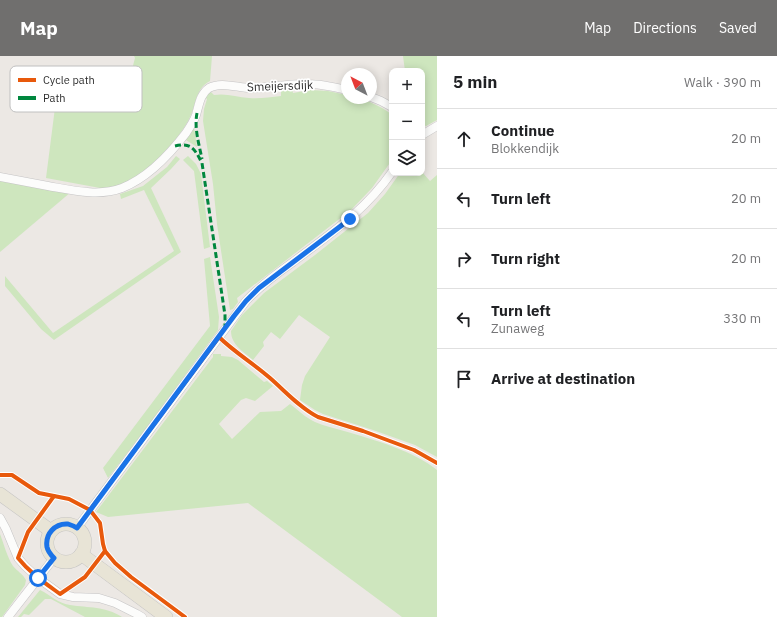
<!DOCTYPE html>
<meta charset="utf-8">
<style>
body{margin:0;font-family:"IBM Plex Sans",sans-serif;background:#f2f2f2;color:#202124}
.controls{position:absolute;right:12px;top:12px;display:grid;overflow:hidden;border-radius:8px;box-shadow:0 2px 10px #0003}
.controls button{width:36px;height:36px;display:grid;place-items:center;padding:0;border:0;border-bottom:1px solid #e0e0e0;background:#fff;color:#202124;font:20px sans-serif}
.compass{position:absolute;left:341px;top:12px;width:36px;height:36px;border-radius:50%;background:#fff;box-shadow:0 2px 10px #0003;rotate:318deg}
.stop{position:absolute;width:12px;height:12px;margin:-9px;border:3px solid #1a73e8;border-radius:50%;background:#fff}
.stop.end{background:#1a73e8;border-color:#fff;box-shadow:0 1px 4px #0008}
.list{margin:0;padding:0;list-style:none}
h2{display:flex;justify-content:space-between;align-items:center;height:52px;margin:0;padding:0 16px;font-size:17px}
h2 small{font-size:13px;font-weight:400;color:#757577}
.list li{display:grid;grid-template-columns:26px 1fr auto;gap:12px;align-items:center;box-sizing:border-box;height:60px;padding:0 16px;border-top:1px solid #e0e0e0}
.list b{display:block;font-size:15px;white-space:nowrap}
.list p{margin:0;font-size:13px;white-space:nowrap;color:#757577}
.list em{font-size:13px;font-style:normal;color:#757577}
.icon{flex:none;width:22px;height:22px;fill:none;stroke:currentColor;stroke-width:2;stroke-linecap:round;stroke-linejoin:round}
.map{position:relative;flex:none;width:437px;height:561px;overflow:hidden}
header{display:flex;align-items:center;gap:24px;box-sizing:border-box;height:56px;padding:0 20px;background:#706f6e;color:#fff}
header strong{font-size:19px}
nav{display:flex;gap:22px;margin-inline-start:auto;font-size:14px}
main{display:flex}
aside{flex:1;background:#fff}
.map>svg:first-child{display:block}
.green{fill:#cee6be}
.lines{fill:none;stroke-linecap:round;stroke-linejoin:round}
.street-casing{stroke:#c5c4c5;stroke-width:9}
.primary-casing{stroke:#c6c5c4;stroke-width:14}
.street{stroke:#fcfcfb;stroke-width:8}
.primary{stroke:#e8e4d6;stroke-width:13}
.quiet{stroke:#00873e;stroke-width:3;stroke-dasharray:6 3;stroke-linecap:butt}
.cycleway-casing{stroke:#fff;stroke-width:6}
.cycleway{stroke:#e8590c;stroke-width:4}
.route{stroke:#1a73e8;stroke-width:5}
.labels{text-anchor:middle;stroke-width:3.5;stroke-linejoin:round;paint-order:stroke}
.street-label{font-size:12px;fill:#2e2e2e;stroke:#fff}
.key{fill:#fff;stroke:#c0c0c0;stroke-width:1}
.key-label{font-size:11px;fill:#2e2e2e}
</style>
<header>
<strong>Map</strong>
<nav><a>Map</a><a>Directions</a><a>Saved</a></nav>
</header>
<main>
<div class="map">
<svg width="437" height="561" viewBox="0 0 437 561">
<rect width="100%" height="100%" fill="#ece8e4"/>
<!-- green -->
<g class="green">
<path d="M134 0H212L210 25C195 33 197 47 190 61 180 83 154 107 136 123H130L127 128 119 132H100L46 122 57 36 68 30 75 34 79 55 114 48 111 30 127 24 130 21 135 2Z"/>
<path d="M403 0H437V64L426 70 422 69V15H405Z"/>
<path d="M292 33 293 37 311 34 328 35 347 39V42C350 42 354 42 357 42 366 43 386 53 392 59V104L372 132 351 154 237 242 238 246 233 253 230 254 217 168 213 128 203 65 204 53 207 43 205 41 211 36 214 39C226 37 237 41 249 42 260 43 270 41 281 40V34Z"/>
<path d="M194 71 197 91 186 84V82Z"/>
<path d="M176 100 180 103 171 113 151 132 181 196 54 284 41 273 5 230V220L53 277 174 195 144 134 121 143 120 138 143 130 167 111Z"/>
<path d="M188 100 196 108 201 118 210 191 204 193 194 115 183 104Z"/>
<path d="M422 116 430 125 437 119V401L415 389 373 374 323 358 315 354 300 344 302 329 305 320 330 281 299 259 280 283 271 276 263 286 264 290 253 304C244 296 231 289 231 275L242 259 264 237 315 199 368 157 385 138 400 117Z"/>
<path d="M0 124 71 136 0 196Z"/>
<path d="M210 201 219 261 218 274 147 371 108 422 103 412 210 270 204 203Z"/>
<path d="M213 298H221V300L232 301 238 304 264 326 267 325 273 330 255 345 246 342 241 344 219 368 232 383 260 356 281 355 290 348C298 354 306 362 315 366 324 370 335 372 344 375 372 383 416 396 437 414V561H402L248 447 108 461 96 456 213 301Z"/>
<path d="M0 478C4 488 7 501 13 510 17 515 23 518 26 524L25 529 2 561H0Z"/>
<path d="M40 534C51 539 57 547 70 549 89 552 105 550 122 561H85L51 543H45L29 559 24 558 21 561H18Z"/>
</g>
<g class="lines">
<defs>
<g id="street">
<path d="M371 41 381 45 392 51"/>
<path d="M422 79 437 70"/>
<path d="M0 121C16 124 32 127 48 130 71 134 99 141 122 132 147 122 170 98 186 77 190 71 194 65 196 59 199 49 200 38 209 32 221 25 238 32 251 32 270 32 289 27 308 28 321 28 334 31 347 34"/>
<path d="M0 462 6 473 18 502 25 510 38 522 60 538 73 541 99 542 115 547 137 558 142 561"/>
<path d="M77 472 246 245C260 230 276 218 293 206 330 178 365 155 392 116"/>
<path d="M8 561 54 502"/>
</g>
<g id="primary">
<path d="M0 438 51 475"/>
<circle cx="66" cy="487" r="19"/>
<path d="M81 498 166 561"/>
</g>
</defs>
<!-- street casing -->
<use href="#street" class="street-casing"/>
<!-- primary casing -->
<use href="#primary" class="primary-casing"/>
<!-- street -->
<use href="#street" class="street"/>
<!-- primary -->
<use href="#primary" class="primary"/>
<!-- quiet -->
<g class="quiet">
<path d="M197 57C194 72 199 88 202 103"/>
<path d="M175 90C192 86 195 94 202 107L225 259V273"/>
</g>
<defs>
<g id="cycleway">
<path d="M0 419H12L39 437 69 443 90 454 100 467 103 488 105 495 115 507 131 521 185 561"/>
<path d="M54 440 28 476 18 502C30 517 45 527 60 538L85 521 105 495"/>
<path d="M90 454 219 281C234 296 253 307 270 322 285 335 300 352 318 361L363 375 414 394 437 407"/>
</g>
</defs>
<!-- cycleway casing -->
<use href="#cycleway" class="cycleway-casing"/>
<!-- cycleway -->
<use href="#cycleway" class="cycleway"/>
</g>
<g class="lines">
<!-- route -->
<path class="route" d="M38 522 54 502C51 499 48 496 47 491 45 478 55 467 68 468 71 469 74 470 77 472L234 260 246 245 259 232 350 163"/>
</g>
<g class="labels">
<!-- street labels -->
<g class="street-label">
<text transform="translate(280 30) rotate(-2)" y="4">Smeijersdijk</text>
</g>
</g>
<!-- legend -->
<rect x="10" y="10" width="132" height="46" rx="6" class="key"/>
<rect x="18" y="22" width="18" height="4" fill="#e8590c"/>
<rect x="18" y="40" width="18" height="4" fill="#00873e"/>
<g class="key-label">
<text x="43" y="28">Cycle path</text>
<text x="43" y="46">Path</text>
</g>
</svg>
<div class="controls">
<button>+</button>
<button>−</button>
<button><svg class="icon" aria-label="layers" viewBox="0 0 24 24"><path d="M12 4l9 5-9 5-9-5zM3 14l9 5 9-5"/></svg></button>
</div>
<svg class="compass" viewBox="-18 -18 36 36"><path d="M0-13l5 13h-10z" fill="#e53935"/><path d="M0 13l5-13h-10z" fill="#757577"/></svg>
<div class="stop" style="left:38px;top:522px"></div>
<div class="stop end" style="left:350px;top:163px"></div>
</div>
<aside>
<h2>5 min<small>Walk · 390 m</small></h2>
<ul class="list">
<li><svg class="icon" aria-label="ahead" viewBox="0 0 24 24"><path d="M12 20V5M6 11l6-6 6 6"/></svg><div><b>Continue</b><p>Blokkendijk</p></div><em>20 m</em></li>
<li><svg class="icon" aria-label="left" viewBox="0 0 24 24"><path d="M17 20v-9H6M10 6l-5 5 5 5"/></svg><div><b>Turn left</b></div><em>20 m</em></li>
<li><svg class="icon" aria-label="right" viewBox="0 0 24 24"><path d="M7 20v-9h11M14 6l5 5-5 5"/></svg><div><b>Turn right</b></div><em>20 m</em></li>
<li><svg class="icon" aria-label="left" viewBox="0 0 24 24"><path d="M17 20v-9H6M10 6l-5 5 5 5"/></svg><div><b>Turn left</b><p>Zunaweg</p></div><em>330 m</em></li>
<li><svg class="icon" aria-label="arrive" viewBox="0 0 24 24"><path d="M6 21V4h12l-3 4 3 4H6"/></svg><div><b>Arrive at destination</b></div></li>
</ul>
</aside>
</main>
